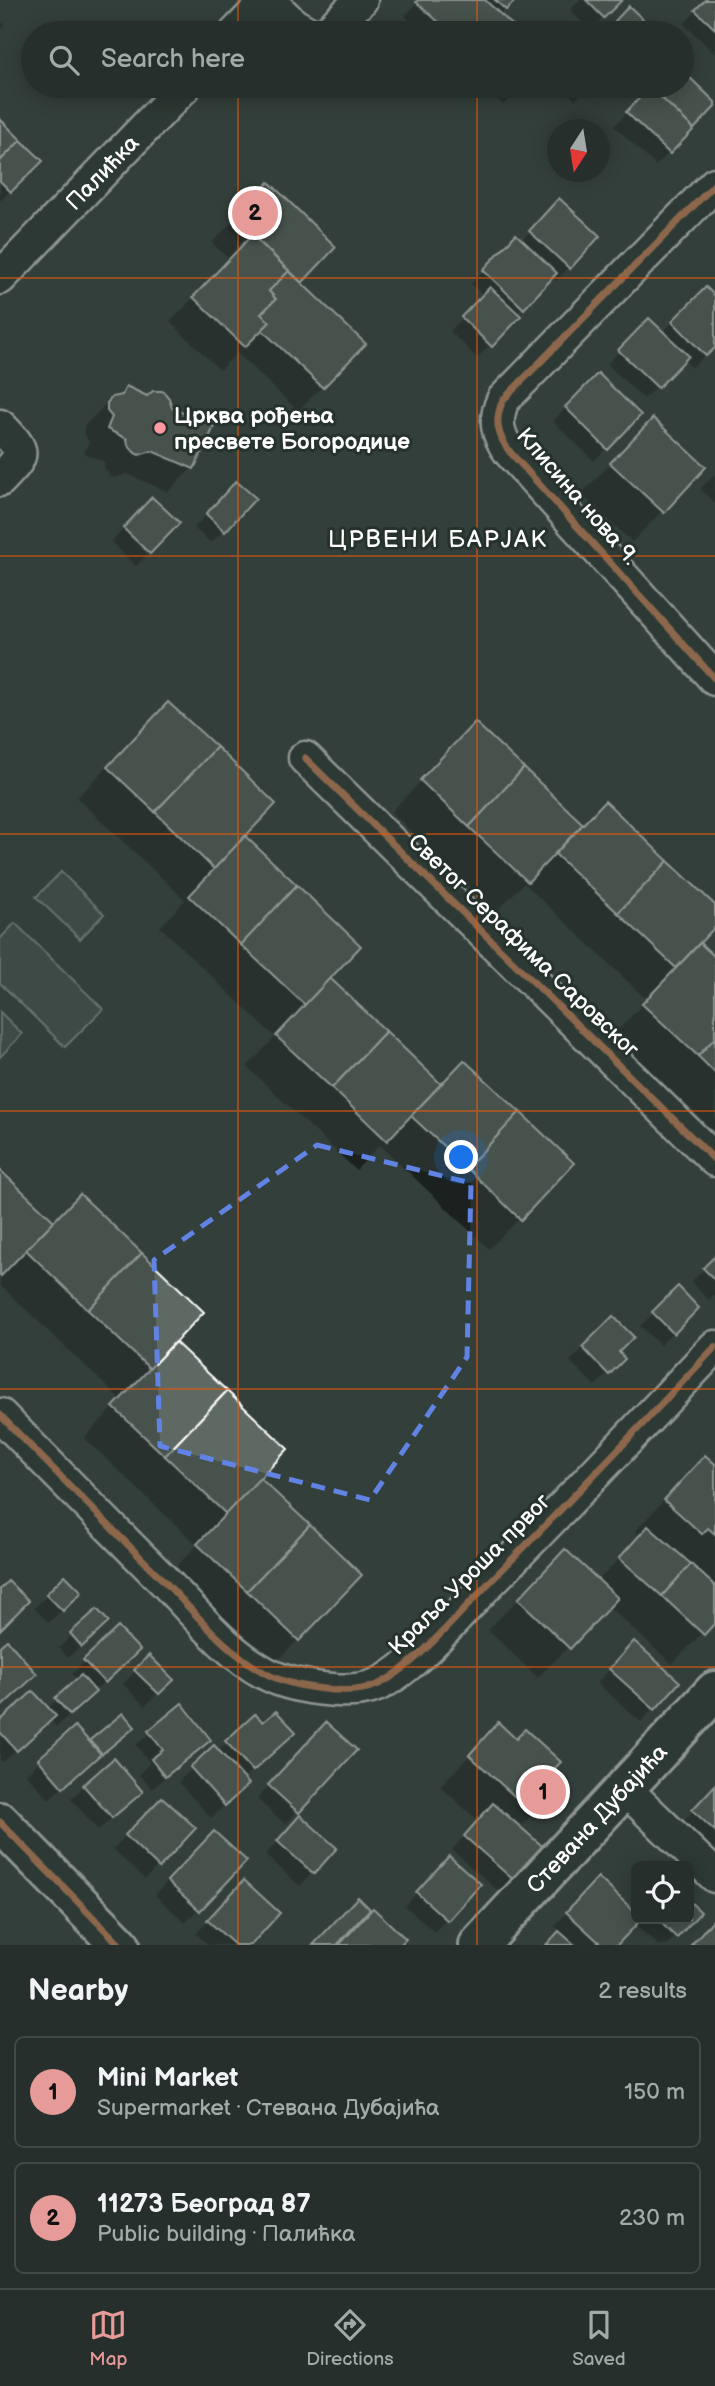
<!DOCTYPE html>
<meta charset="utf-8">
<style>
body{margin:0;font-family:"Balsamiq Sans",sans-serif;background:#2e3734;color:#f1f3f6}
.controls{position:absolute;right:21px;bottom:21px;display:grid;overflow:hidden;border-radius:10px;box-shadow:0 4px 18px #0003}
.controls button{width:63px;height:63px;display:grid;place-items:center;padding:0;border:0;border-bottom:2px solid #424a48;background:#262f2c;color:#f1f3f6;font:35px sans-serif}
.compass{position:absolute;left:547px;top:119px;width:63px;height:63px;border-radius:50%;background:#262f2c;box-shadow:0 4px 18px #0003;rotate:192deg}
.you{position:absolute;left:462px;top:1158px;width:24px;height:24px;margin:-18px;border:5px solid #fff;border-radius:50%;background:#1a73e8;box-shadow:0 0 0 10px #1a73e833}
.badge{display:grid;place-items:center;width:46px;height:46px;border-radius:50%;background:#e69b98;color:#111;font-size:23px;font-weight:700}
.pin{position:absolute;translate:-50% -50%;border:4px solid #fff;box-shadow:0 2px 7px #0006}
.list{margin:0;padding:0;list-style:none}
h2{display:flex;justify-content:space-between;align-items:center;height:91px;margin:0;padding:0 28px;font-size:30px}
h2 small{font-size:23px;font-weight:400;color:#a4a9a9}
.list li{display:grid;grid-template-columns:46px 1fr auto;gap:21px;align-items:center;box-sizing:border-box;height:112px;margin:0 14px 14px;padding:0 14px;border:2px solid #424a48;border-radius:10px}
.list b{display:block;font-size:26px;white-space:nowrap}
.list p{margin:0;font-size:23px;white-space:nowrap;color:#a4a9a9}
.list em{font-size:23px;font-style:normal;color:#a4a9a9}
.icon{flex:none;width:38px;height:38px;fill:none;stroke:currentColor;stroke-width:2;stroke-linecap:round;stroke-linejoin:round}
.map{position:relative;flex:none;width:715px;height:1945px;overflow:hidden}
.search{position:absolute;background:#262f2c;box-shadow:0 4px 18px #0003;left:21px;right:21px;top:21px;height:77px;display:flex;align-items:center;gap:18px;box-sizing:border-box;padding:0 24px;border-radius:38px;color:#a4a9a9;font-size:26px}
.sheet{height:343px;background:#262f2c}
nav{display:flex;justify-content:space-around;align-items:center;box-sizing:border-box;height:98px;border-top:2px solid #424a48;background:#262f2c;font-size:19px;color:#a4a9a9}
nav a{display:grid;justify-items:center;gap:4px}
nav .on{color:#e69b98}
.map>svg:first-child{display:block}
.green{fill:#4d5853;stroke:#a6aca9;stroke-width:2}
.shadow{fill:#0007}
.building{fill:#5f6964;stroke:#fff;stroke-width:2}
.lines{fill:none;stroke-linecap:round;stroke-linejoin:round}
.street-casing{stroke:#fff;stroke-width:37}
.secondary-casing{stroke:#fff;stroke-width:44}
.street{stroke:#26332d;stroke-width:32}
.secondary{stroke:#26332d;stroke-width:38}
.cycleway-casing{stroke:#26332d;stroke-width:11}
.cycleway{stroke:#f99763;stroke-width:7}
.marked{fill:none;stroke:#6183e4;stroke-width:5;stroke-dasharray:14 9;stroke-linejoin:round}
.grid{fill:none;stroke:#e8590c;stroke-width:2;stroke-opacity:0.55}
.poi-dot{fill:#ff9aa2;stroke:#26332d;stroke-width:2.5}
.labels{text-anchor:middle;stroke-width:6;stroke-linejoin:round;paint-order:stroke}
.street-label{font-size:23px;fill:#fff;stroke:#26332d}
.poi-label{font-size:23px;font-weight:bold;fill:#fff;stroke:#26332d;text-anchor:start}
.neighbourhood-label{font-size:24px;letter-spacing:2px;fill:#fff;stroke:#26332d}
</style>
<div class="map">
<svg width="715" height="1945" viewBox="0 0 715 1945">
<rect width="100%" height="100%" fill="#333f3a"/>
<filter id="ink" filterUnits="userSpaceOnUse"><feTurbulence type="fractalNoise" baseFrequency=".0143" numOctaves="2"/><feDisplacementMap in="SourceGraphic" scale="14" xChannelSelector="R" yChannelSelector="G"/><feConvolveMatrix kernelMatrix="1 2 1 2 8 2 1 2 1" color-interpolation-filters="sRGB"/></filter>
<g filter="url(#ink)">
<!-- green -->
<g class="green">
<path d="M61 872 104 914 80 939 36 897Z"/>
<path d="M15 923 103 1009 65 1047 0 983V939Z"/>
<path d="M0 1012 22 1034 0 1057Z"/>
</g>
<!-- shadow -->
<g class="shadow">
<path d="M419 0H513L499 15 519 33H424L405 16Z"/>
<path d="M580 0H620L590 30 570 10Z"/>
<path d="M706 0H715V54L684 24Z"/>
<path d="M629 8 648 27 642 33H605Z"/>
<path d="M0 21 5 25 0 31Z"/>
<path d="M682 72 715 104 656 166 614 126 653 86H682Z"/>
<path d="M482 86H522L503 105Z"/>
<path d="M560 86H589L575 100Z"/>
<path d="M0 121 40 161 0 201Z"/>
<path d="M245 208 334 247 299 283 364 344 298 411 237 353 220 370 170 322 230 260 212 243Z"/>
<path d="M546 214 598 236 556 281 551 277 516 314 518 316 477 358 450 331 484 296 471 284 504 250 521 241Z"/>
<path d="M706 289 715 298V345L692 368 683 359 644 399 607 364 649 320 662 333Z"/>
<path d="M598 376 639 415 594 461 553 421Z"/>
<path d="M127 389 192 468 168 492 127 474 115 478 111 477 105 469 104 462 84 453 89 442 83 432 85 425 109 401 119 397Z"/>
<path d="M623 451 704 468 632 542 581 494Z"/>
<path d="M715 474V503L700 489Z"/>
<path d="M224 496V530L211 543 194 528Z"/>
<path d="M152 500 177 524 136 566 111 542Z"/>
<path d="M475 725 583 826 715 908V925L698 943 715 959V1132L613 1035 647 1000 524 883 496 912 391 812Z"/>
<path d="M138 735 328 978 441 1086 520 1218 489 1249 380 1145 356 1170 247 1067 275 1037 160 927 185 900 77 798Z"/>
<path d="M0 1172 173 1342 257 1478 298 1640 268 1670 168 1575 197 1545 84 1438 121 1400 0 1285Z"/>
<path d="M715 1259V1294L709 1300 691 1282Z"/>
<path d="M678 1289 697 1308 660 1345 640 1326Z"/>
<path d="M613 1319 616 1352 623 1359 595 1386 570 1361Z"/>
<path d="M705 1457 715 1466V1620L672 1664 608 1606 538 1678 488 1630 535 1582H597L641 1536 635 1531Z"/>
<path d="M65 1578 79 1592 49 1623 34 1608Z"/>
<path d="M72 1635H93L68 1658 59 1648Z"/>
<path d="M621 1656 678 1682 641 1722 597 1683Z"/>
<path d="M149 1657 171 1680 145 1706 123 1684Z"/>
<path d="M85 1661 124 1663 56 1727 50 1719 3 1762 0 1759V1724L47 1709 78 1680 72 1674Z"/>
<path d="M182 1706 209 1739 152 1789 139 1774 150 1763 136 1745Z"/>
<path d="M499 1725 559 1787 519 1828 545 1852 504 1896 452 1850 478 1821 440 1786Z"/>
<path d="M133 1727 49 1799 26 1774 75 1729 89 1744Z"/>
<path d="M313 1737 298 1811 285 1824 257 1799Z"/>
<path d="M227 1742 280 1745 243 1779 234 1797 211 1818 178 1782 213 1748 217 1752Z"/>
<path d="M84 1786 128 1804 98 1830 71 1799Z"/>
<path d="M715 1787V1855L681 1824Z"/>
<path d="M162 1799 158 1866 145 1879 113 1849Z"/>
<path d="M287 1831 335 1848 300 1886 265 1855Z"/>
<path d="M201 1846 244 1861 185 1923 155 1895Z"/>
<path d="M436 1871 447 1919 434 1932 405 1906Z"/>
<path d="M585 1892 630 1910 636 1903V1919H689V1903L698 1912 667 1945H658L635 1924 615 1945H547L561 1932 555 1926Z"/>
<path d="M231 1895 249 1945H208L196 1934Z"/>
</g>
<!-- building -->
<g class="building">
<path d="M418 0H485L521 33H451L416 2Z"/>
<path d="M495 0H516L506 10Z"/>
<path d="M586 0H622L604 18Z"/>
<path d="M705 0H715V29L695 10Z"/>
<path d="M629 6 651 27 644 33H628L615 21Z"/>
<path d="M682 70 715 102V107L694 129 650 87 682 86Z"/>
<path d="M650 87 694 129 670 154 626 112Z"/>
<path d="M0 119 21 140 0 161Z"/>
<path d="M21 140 43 161 11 192 0 181V161Z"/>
<path d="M269 182 336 247 302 283 235 218Z"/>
<path d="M559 198 600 236 570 269 529 231Z"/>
<path d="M516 234 557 273 524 309 483 270Z"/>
<path d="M252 235 289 271 269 291 276 299 261 314 270 322 245 347 193 297Z"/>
<path d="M289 271 366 344 323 388 262 330 270 322 261 314 276 299 269 291Z"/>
<path d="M490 287 521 316 492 347 461 317Z"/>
<path d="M706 287 715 296V348L706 356 672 321Z"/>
<path d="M649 318 689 356 658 388 618 350Z"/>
<path d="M598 373 641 415 608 450 565 407Z"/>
<path d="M126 386 147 396 153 391H163L169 398 172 408 214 427 194 469 152 451 139 455 135 453 128 445 127 439 107 429 112 417 107 411V403L112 397 122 395Z"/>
<path d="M653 418 706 467 664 513 610 463Z"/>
<path d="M236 481 256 498 225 532 206 514Z"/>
<path d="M152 497 180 523 150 554 123 528Z"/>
<path d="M168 702 217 747 155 812 107 767Z"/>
<path d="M475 722 524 768 469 827 420 780Z"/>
<path d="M217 747 276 804 214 869 155 812Z"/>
<path d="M524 768 583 824 528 882 469 827Z"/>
<path d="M605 801 668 861 618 913 555 854Z"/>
<path d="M245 836 297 885 241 945 189 896Z"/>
<path d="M668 861 715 905V927L676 968 618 913Z"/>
<path d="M297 885 361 946 305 1005 241 945Z"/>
<path d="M700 943 715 957V1038L698 1056 642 1004Z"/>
<path d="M330 978 386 1031 332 1088 276 1036Z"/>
<path d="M386 1031 441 1084 387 1141 332 1088Z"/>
<path d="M715 1038V1073L698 1056Z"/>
<path d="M464 1060 520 1112 467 1168 411 1116Z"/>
<path d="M520 1112 574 1163 521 1220 467 1168Z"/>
<path d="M0 1170 54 1221 1 1276 0 1275Z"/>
<path d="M80 1194 142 1253 88 1310 26 1250Z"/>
<path d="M142 1253 204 1312 150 1369 88 1310Z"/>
<path d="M715 1256V1280L703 1268Z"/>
<path d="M678 1286 699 1308 674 1334 652 1312Z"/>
<path d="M613 1316 634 1337 619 1352 625 1359 609 1375 582 1347Z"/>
<path d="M175 1342 227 1391 165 1456 113 1407Z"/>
<path d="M227 1391 288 1449 226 1514 165 1456Z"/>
<path d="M705 1455 715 1464V1534L708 1528 702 1534 664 1500Z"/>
<path d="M260 1478 310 1525 247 1591 197 1544Z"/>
<path d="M310 1525 362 1575 299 1641 247 1591Z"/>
<path d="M648 1526 691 1564 662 1596 619 1558Z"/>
<path d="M565 1549 618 1598 570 1649 518 1599Z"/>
<path d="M691 1564 715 1586V1623L704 1635 662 1596Z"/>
<path d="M65 1575 82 1592 63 1611 46 1594Z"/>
<path d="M8 1581 29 1601 0 1630V1589Z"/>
<path d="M97 1609 109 1622 82 1647 70 1633Z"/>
<path d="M118 1627 140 1650 105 1683 83 1660Z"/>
<path d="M7 1640 37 1674 0 1708V1646Z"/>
<path d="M634 1641 680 1682 655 1710 609 1669Z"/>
<path d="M149 1655 174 1680 159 1694 134 1670Z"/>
<path d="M81 1675 96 1692 70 1715 55 1698Z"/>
<path d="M33 1691 56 1716 17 1751 0 1732V1721Z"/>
<path d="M182 1703 211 1740 165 1777 151 1759 163 1750 148 1731Z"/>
<path d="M276 1711 296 1732 253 1771 225 1741 255 1714 263 1722Z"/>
<path d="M123 1713 135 1727 102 1754 90 1740Z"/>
<path d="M326 1722 357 1750 299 1813 268 1785Z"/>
<path d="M498 1722 516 1739 525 1729 561 1762 548 1775 561 1787 535 1815 469 1755Z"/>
<path d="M75 1726 101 1754 63 1788 38 1759Z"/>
<path d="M214 1745 249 1784 225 1806 190 1767Z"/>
<path d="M114 1758 143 1792 112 1818 83 1785Z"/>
<path d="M715 1785V1831L692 1810Z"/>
<path d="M162 1797 196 1828 159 1868 125 1835Z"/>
<path d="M493 1803 548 1851 518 1884 464 1836Z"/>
<path d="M300 1815 337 1848 314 1874 277 1841Z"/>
<path d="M214 1831 247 1861 200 1911 167 1881Z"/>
<path d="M449 1856 481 1884 448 1921 416 1892Z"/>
<path d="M598 1877 636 1913V1919H642L617 1945H602L566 1912Z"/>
<path d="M244 1880 280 1913 251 1945H235L207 1920Z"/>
<path d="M358 1897 370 1909 337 1945H313Z"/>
<path d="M689 1901 701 1912 677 1938 657 1919H689Z"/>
<path d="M373 1908 406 1939 400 1945H339Z"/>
<path d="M713 1920 715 1922V1945H691Z"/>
<path d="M559 1931 575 1945H546Z"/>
</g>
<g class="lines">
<defs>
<g id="street">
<path d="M268 0 294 25 308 33"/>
<path d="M236 33 268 0"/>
<path d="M327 33 361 0"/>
<path d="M715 184 503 400C494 420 497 435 510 452L715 679"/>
<path id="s1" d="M0 278 185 86"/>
<path d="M0 426C27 453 25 454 0 480"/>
<path d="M305 758 715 1160"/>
<path d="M0 1415C55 1471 109 1526 164 1581 195 1613 226 1652 265 1673 290 1687 348 1696 374 1686 408 1674 458 1615 484 1588 562 1509 639 1428 715 1347"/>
<path d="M624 1788 715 1876"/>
</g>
<g id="secondary">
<path d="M0 1822 120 1945"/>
<path id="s2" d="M479 1945 715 1691"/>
</g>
</defs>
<!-- street casing -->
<use href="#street" class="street-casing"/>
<!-- secondary casing -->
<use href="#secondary" class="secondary-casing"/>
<!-- street -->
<use href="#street" class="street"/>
<!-- secondary -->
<use href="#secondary" class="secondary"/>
<defs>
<g id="cycleway">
<path d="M715 184 503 400C494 420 497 435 510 452L715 679"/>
<path d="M305 758 715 1160"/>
<path d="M0 1415C55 1471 109 1526 164 1581 195 1613 226 1652 265 1673 290 1687 348 1696 374 1686 408 1674 458 1615 484 1588 562 1509 639 1428 715 1347"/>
<path d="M0 1822 120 1945"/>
</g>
</defs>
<!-- cycleway casing -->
<use href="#cycleway" class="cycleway-casing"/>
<!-- cycleway -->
<use href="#cycleway" class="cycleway"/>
</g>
</g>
<!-- marked area -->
<path d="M0 0H715V1945H0ZM317 1145 471 1183 467 1357 370 1500 160 1446 154 1260Z" fill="#333f3a" fill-opacity=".55" fill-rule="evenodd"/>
<path class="marked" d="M317 1145 471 1183 467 1357 370 1500 160 1446 154 1260Z"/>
<!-- grid -->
<path class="grid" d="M238 0V33M477 0V33M238 86V1945M477 86V1945M0 278H715M0 556H715M0 834H715M0 1111H715M0 1389H715M0 1667H715"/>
<!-- markers -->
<circle class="poi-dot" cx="160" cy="428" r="7"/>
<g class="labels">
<!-- street labels -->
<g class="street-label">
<text dy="8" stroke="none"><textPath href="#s1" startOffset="147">Палићка</textPath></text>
<text transform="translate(578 496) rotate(49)" y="8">Клисина нова 9.</text>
<text transform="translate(524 945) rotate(44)" y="8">Светог Серафима Саровског</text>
<text transform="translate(469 1574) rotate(-45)" y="8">Краља Уроша првог</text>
<text dy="8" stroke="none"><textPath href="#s2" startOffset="173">Стевана Дубајића</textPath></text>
</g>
<!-- poi labels -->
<g class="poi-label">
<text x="174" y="423">Црква рођења<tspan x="174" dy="26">пресвете Богородице</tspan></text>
</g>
<!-- neighbourhood labels -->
<g class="neighbourhood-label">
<text x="438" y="547">ЦРВЕНИ БАРЈАК</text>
</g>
</g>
</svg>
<div class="controls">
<button><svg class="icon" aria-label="locate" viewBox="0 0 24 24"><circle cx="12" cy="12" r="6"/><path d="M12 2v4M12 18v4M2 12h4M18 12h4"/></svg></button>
</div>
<svg class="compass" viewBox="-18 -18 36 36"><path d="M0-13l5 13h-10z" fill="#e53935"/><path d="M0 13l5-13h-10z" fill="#a4a9a9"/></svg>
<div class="you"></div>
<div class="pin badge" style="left:543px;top:1792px">1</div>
<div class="pin badge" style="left:255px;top:213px">2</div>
<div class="search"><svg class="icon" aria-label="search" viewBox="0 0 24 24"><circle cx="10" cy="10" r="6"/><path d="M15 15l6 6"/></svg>Search here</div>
</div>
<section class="sheet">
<h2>Nearby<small>2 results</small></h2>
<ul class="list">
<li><span class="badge">1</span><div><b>Mini Market</b><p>Supermarket · Стевана Дубајића</p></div><em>150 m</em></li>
<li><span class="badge">2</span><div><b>11273 Београд 87</b><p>Public building · Палићка</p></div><em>230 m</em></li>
</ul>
</section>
<nav>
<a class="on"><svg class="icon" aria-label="map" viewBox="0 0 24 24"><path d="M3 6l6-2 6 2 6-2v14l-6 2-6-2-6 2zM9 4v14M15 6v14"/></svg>Map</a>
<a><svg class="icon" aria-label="directions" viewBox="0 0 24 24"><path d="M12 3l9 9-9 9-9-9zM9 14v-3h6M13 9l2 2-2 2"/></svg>Directions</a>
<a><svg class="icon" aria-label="saved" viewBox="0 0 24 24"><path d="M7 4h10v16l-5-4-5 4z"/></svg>Saved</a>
</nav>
